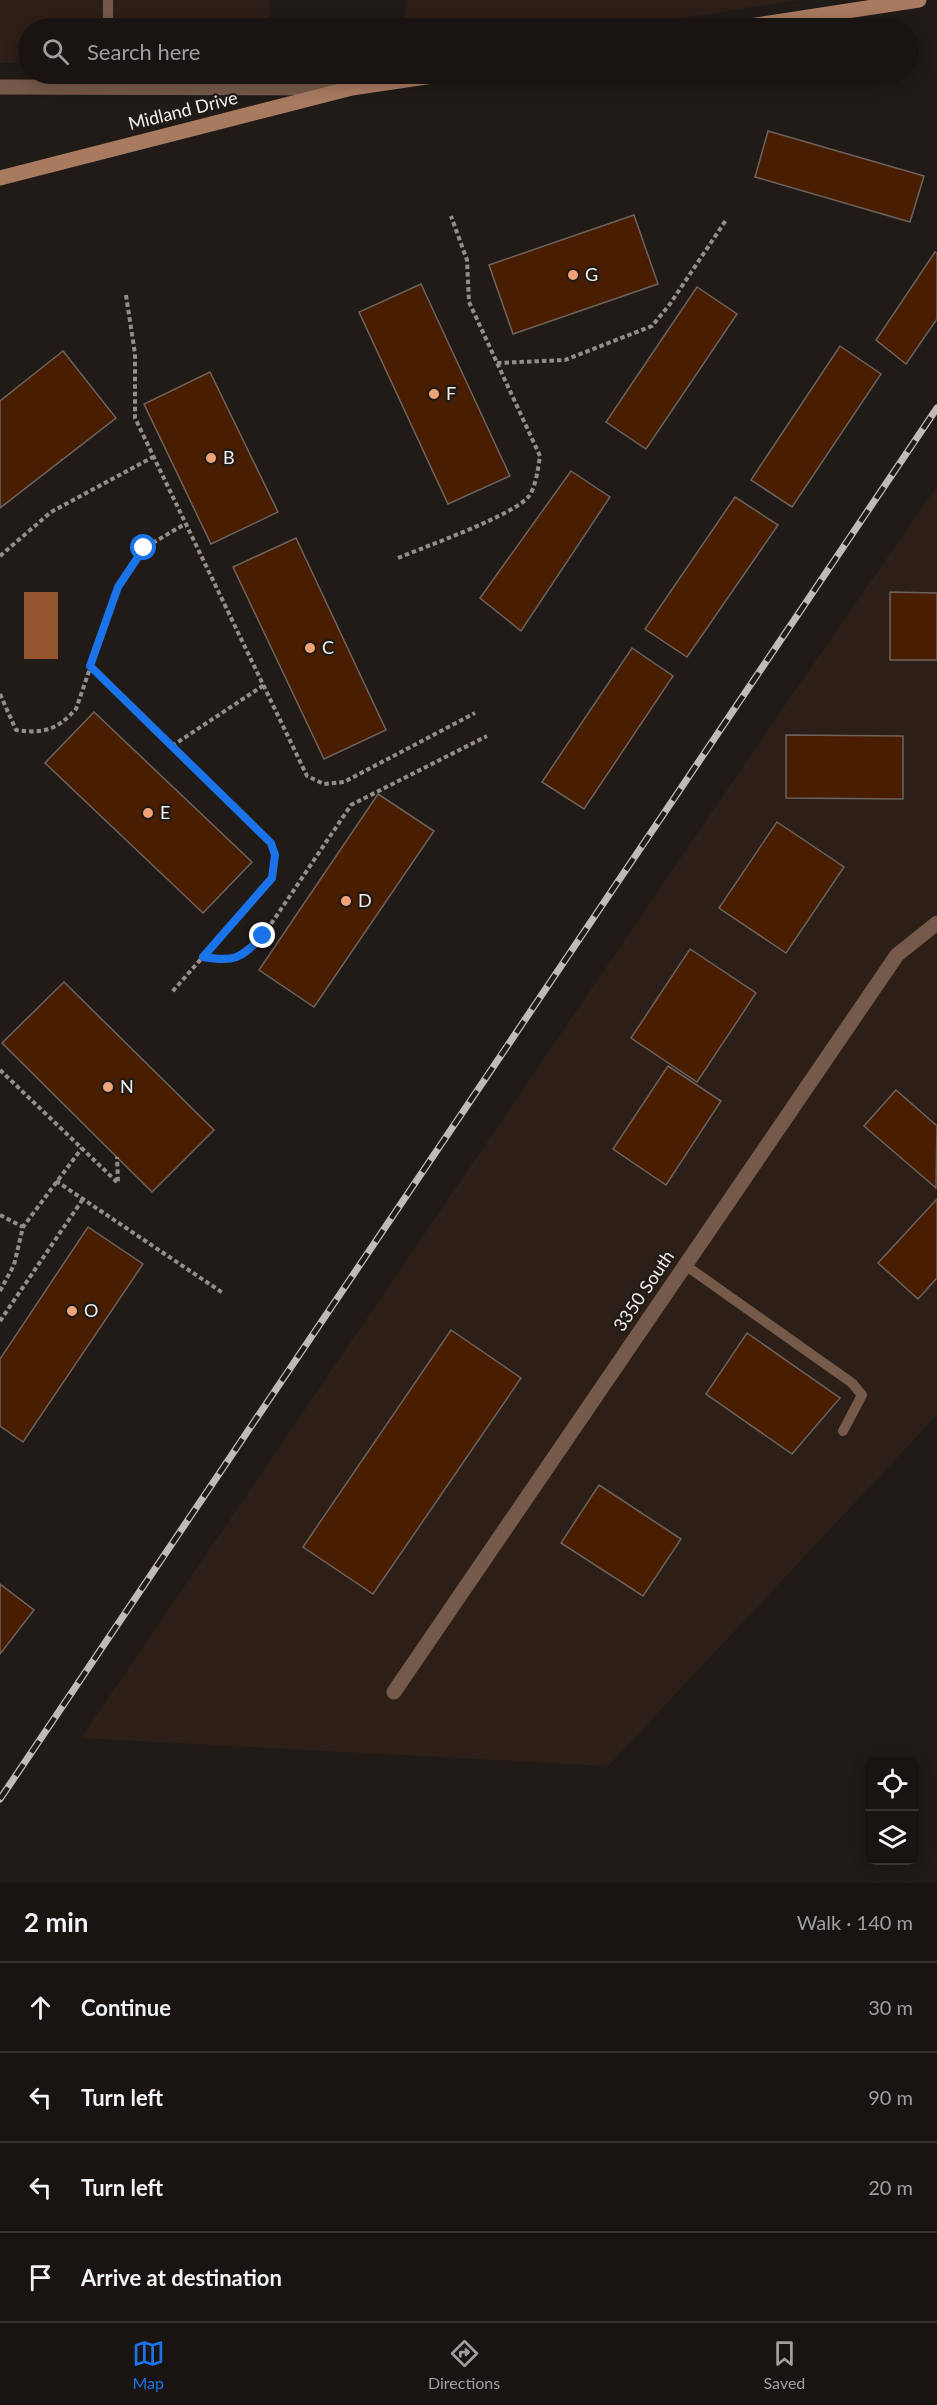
<!DOCTYPE html>
<meta charset="utf-8">
<style>
body{margin:0;font-family:Lato,sans-serif;background:#26211f;color:#f1f3f6}
.controls{position:absolute;right:18px;bottom:18px;display:grid;overflow:hidden;border-radius:12px;box-shadow:0 3px 15px #0003}
.controls button{width:54px;height:54px;display:grid;place-items:center;padding:0;border:0;border-bottom:2px solid #373331;background:#191411;color:#f1f3f6;font:30px sans-serif}
.stop{position:absolute;width:18px;height:18px;margin:-14px;border:4px solid #1a73e8;border-radius:50%;background:#fff}
.stop.end{background:#1a73e8;border-color:#fff;box-shadow:0 2px 6px #0008}
.list{margin:0;padding:0;list-style:none}
h2{display:flex;justify-content:space-between;align-items:center;height:78px;margin:0;padding:0 24px;font-size:26px}
h2 small{font-size:20px;font-weight:400;color:#9f9e9f}
.list li{display:grid;grid-template-columns:39px 1fr auto;gap:18px;align-items:center;box-sizing:border-box;height:90px;padding:0 24px;border-top:2px solid #373331}
.list b{display:block;font-size:22px;white-space:nowrap}
.list em{font-size:20px;font-style:normal;color:#9f9e9f}
.icon{flex:none;width:33px;height:33px;fill:none;stroke:currentColor;stroke-width:2;stroke-linecap:round;stroke-linejoin:round}
.map{position:relative;flex:none;width:937px;height:1883px;overflow:hidden}
.search{position:absolute;background:#191411;box-shadow:0 3px 15px #0003;left:18px;right:18px;top:18px;height:66px;display:flex;align-items:center;gap:15px;box-sizing:border-box;padding:0 21px;border-radius:33px;color:#9f9e9f;font-size:22px}
.sheet{height:438px;background:#191411}
nav{display:flex;justify-content:space-around;align-items:center;box-sizing:border-box;height:84px;border-top:2px solid #373331;background:#191411;font-size:16px;color:#9f9e9f}
nav a{display:grid;justify-items:center;gap:3px}
nav .on{color:#1a73e8}
.map>svg:first-child{display:block}
.built{fill:#2c1f18}
.water{fill:#95552e}
.building{fill:#491d00;stroke:#6c635e;stroke-width:1.5}
.lines{fill:none;stroke-linecap:round;stroke-linejoin:round}
.path{stroke:#948e8b;stroke-width:4;stroke-dasharray:4.5 3;stroke-linecap:butt}
.lane{stroke:#755949;stroke-width:10}
.street{stroke:#755949;stroke-width:15}
.secondary{stroke:#a87b61;stroke-width:15}
.rail-casing{stroke:#c0bbb7;stroke-width:7}
.rail{stroke:#211b17;stroke-width:4.5;stroke-dasharray:14;stroke-linecap:butt}
.route{stroke:#1a73e8;stroke-width:8}
.poi-dot{fill:#efa377;stroke:#211b17;stroke-width:2}
.labels{text-anchor:middle;stroke-width:4.5;stroke-linejoin:round;paint-order:stroke}
.street-label{font-size:18px;fill:#f4efec;stroke:#211b17}
.poi-label{font-size:18px;fill:#f4efec;stroke:#211b17;text-anchor:start}
</style>
<div class="map">
<svg width="937" height="1883" viewBox="0 0 937 1883">
<rect width="100%" height="100%" fill="#211b17"/>
<!-- built -->
<g class="built">
<path d="M0 0H270L269 28H28V63H0Z"/>
<path d="M406 0H800L616 28H405Z"/>
<path d="M937 486V1415L608 1766 81 1738 774 721Z"/>
</g>
<!-- water -->
<rect class="water" x="24" y="592" width="34" height="67"/>
<!-- building -->
<g class="building">
<path d="M768 131 924 176 910 222 755 177Z"/>
<path d="M634 215 658 284 513 334 489 265Z"/>
<path d="M935 252 937 253V319L906 364 876 340Z"/>
<path d="M421 284 510 476 448 504 359 312Z"/>
<path d="M697 287 737 314 646 449 606 422Z"/>
<path d="M840 346 881 374 792 507 751 480Z"/>
<path d="M63 351 116 418 0 508V401Z"/>
<path d="M210 372 278 512 211 544 144 404Z"/>
<path d="M571 471 610 497 521 631 480 598Z"/>
<path d="M735 497 778 525 687 657 645 629Z"/>
<path d="M296 538 386 730 324 759 233 567Z"/>
<path d="M890 592 937 593V660H890Z"/>
<path d="M632 648 673 676 584 809 542 782Z"/>
<path d="M94 712 252 862 203 913 45 763Z"/>
<path d="M786 735 903 736V799L786 798Z"/>
<path d="M378 794 434 831 314 1007 259 970Z"/>
<path d="M777 822 844 867 786 953 719 908Z"/>
<path d="M690 949 756 993 697 1082 631 1038Z"/>
<path d="M64 982 214 1130 152 1192 2 1043Z"/>
<path d="M668 1066 721 1101 666 1185 613 1149Z"/>
<path d="M896 1090 937 1126 936 1188 864 1126Z"/>
<path d="M937 1199V1278L918 1299 878 1263Z"/>
<path d="M88 1227 143 1264 23 1442 0 1426V1359Z"/>
<path d="M451 1330 521 1378 373 1594 303 1547Z"/>
<path d="M747 1333 840 1398 792 1454 706 1394Z"/>
<path d="M599 1485 681 1539 643 1596 561 1543Z"/>
<path d="M0 1584 34 1610 0 1654Z"/>
</g>
<g class="lines">
<!-- path -->
<g class="path">
<path d="M126 295 135 354V418L307 776 324 784 344 782 475 713"/>
<path d="M497 363 565 360 652 326 670 304 726 220"/>
<path d="M0 556 51 512 153 457"/>
<path d="M398 558C424 547 515 515 529 496 536 486 538 469 540 456L469 302 467 260 451 216"/>
<path d="M90 666 271 843 275 855 272 878 172 992"/>
<path d="M0 694 16 730C43 734 57 730 76 709L118 587 144 548 185 524"/>
<path d="M172 746 264 685"/>
<path d="M203 957C236 962 240 959 263 936L351 805 487 736"/>
<path d="M0 1070 118 1183 117 1157"/>
<path d="M56 1181 223 1293"/>
<path d="M0 1215 23 1227"/>
<path d="M0 1291 14 1265 23 1227 82 1148"/>
<path d="M0 1321 83 1199"/>
</g>
<!-- lane -->
<g class="lane">
<path d="M108 28V0"/>
<path d="M107 88V74"/>
<path d="M685 1265 852 1383 862 1395 843 1431"/>
</g>
<!-- street -->
<g class="street">
<path d="M0 87 340 88"/>
<path d="M394 1692 897 955 937 923"/>
</g>
<!-- secondary -->
<g class="secondary">
<path d="M736 28 919 0"/>
<path d="M0 178 352 88 446 74"/>
</g>
<defs>
<path id="rail" d="M0 1799 937 408"/>
</defs>
<!-- rail casing -->
<use href="#rail" class="rail-casing"/>
<!-- rail -->
<use href="#rail" class="rail"/>
</g>
<g class="lines">
<!-- route -->
<path class="route" d="M144 548 118 587 90 666 271 843 275 855 272 878 203 957C235 962 240 959 263 936"/>
</g>
<!-- markers -->
<g class="poi-dot">
<circle cx="573" cy="275" r="6"/>
<circle cx="434" cy="394" r="6"/>
<circle cx="211" cy="458" r="6"/>
<circle cx="310" cy="648" r="6"/>
<circle cx="148" cy="813" r="6"/>
<circle cx="346" cy="901" r="6"/>
<circle cx="108" cy="1087" r="6"/>
<circle cx="72" cy="1311" r="6"/>
</g>
<g class="labels">
<!-- street labels -->
<g class="street-label">
<text transform="translate(183 111) rotate(-14)" y="6">Midland Drive</text>
<text transform="translate(644 1291) rotate(-56)" y="6">3350 South</text>
</g>
<!-- poi labels -->
<g class="poi-label">
<text x="585" y="281">G</text>
<text x="446" y="400">F</text>
<text x="223" y="464">B</text>
<text x="322" y="654">C</text>
<text x="160" y="819">E</text>
<text x="358" y="907">D</text>
<text x="120" y="1093">N</text>
<text x="84" y="1317">O</text>
</g>
</g>
</svg>
<div class="controls">
<button><svg class="icon" aria-label="locate" viewBox="0 0 24 24"><circle cx="12" cy="12" r="6"/><path d="M12 2v4M12 18v4M2 12h4M18 12h4"/></svg></button>
<button><svg class="icon" aria-label="layers" viewBox="0 0 24 24"><path d="M12 4l9 5-9 5-9-5zM3 14l9 5 9-5"/></svg></button>
</div>
<div class="stop" style="left:144px;top:548px"></div>
<div class="stop end" style="left:263px;top:936px"></div>
<div class="search"><svg class="icon" aria-label="search" viewBox="0 0 24 24"><circle cx="10" cy="10" r="6"/><path d="M15 15l6 6"/></svg>Search here</div>
</div>
<section class="sheet">
<h2>2 min<small>Walk · 140 m</small></h2>
<ul class="list">
<li><svg class="icon" aria-label="ahead" viewBox="0 0 24 24"><path d="M12 20V5M6 11l6-6 6 6"/></svg><div><b>Continue</b></div><em>30 m</em></li>
<li><svg class="icon" aria-label="left" viewBox="0 0 24 24"><path d="M17 20v-9H6M10 6l-5 5 5 5"/></svg><div><b>Turn left</b></div><em>90 m</em></li>
<li><svg class="icon" aria-label="left" viewBox="0 0 24 24"><path d="M17 20v-9H6M10 6l-5 5 5 5"/></svg><div><b>Turn left</b></div><em>20 m</em></li>
<li><svg class="icon" aria-label="arrive" viewBox="0 0 24 24"><path d="M6 21V4h12l-3 4 3 4H6"/></svg><div><b>Arrive at destination</b></div></li>
</ul>
</section>
<nav>
<a class="on"><svg class="icon" aria-label="map" viewBox="0 0 24 24"><path d="M3 6l6-2 6 2 6-2v14l-6 2-6-2-6 2zM9 4v14M15 6v14"/></svg>Map</a>
<a><svg class="icon" aria-label="directions" viewBox="0 0 24 24"><path d="M12 3l9 9-9 9-9-9zM9 14v-3h6M13 9l2 2-2 2"/></svg>Directions</a>
<a><svg class="icon" aria-label="saved" viewBox="0 0 24 24"><path d="M7 4h10v16l-5-4-5 4z"/></svg>Saved</a>
</nav>
